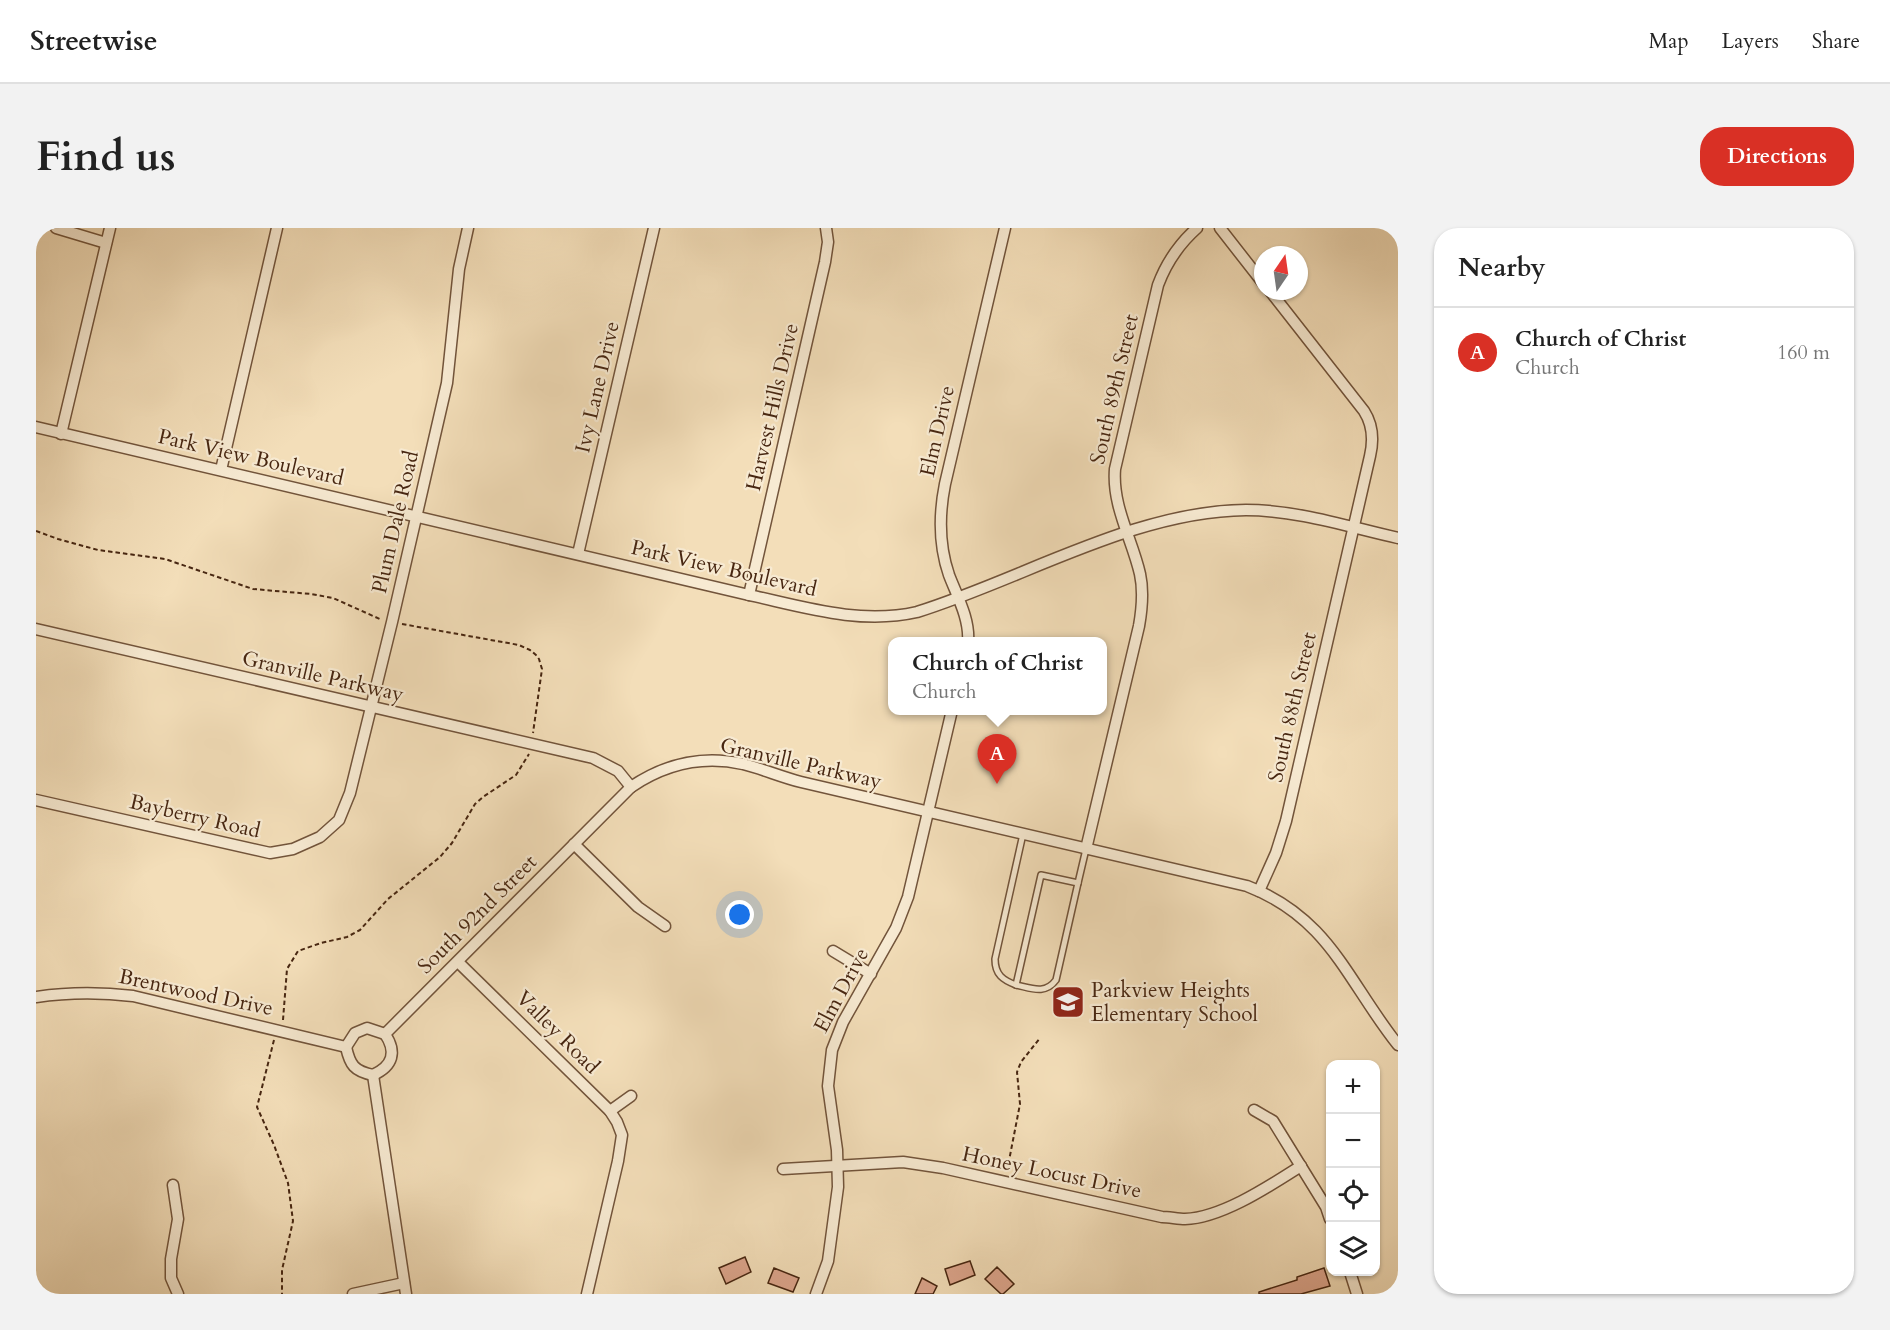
<!DOCTYPE html>
<meta charset="utf-8">
<style>
body{margin:0;font-family:Cardo,serif;background:#f2f2f2;color:#222}
.controls{position:absolute;right:18px;bottom:18px;display:grid;overflow:hidden;border-radius:12px;box-shadow:0 2px 4px #0004}
.controls button{width:54px;height:54px;display:grid;place-items:center;padding:0;border:0;border-bottom:2px solid #e0e0e0;background:#fff;color:#222;font:30px sans-serif}
.compass{position:absolute;left:1218px;top:18px;width:54px;height:54px;border-radius:50%;background:#fff;box-shadow:0 2px 4px #0004;rotate:13deg}
.you{position:absolute;left:704px;top:687px;width:21px;height:21px;margin:-15px;border:4px solid #fff;border-radius:50%;background:#1a73e8;box-shadow:0 0 0 9px #1a73e833}
.badge{display:grid;place-items:center;width:39px;height:39px;border-radius:50%;background:#d93025;color:#fff;font-size:20px;font-weight:700}
.pin{position:absolute;translate:-50% -50px;filter:drop-shadow(0 2px 3px #0008)}
.pin::after{content:'';position:absolute;top:32px;width:21px;height:18px;background:inherit;clip-path:polygon(0 0,100% 0,50% 100%)}
.popup{position:absolute;left:852px;top:409px;width:219px;height:78px;box-sizing:border-box;display:grid;place-content:center;border-radius:12px;background:#fff;filter:drop-shadow(0 2px 4px #0005);font-size:20px;white-space:nowrap;color:#767676}
.popup b{font-size:22px;color:#222}
.popup::after{content:'';position:absolute;left:50%;top:100%;margin-left:-12px;border:12px solid transparent;border-top-color:#fff}
.list{margin:0;padding:0;list-style:none}
h2{display:flex;justify-content:space-between;align-items:center;height:78px;margin:0;padding:0 24px;font-size:26px}
h2 small{font-size:20px;font-weight:400;color:#767676}
.list li{display:grid;grid-template-columns:39px 1fr auto;gap:18px;align-items:center;box-sizing:border-box;height:90px;padding:0 24px;border-top:2px solid #e0e0e0}
.list b{display:block;font-size:22px;white-space:nowrap}
.list p{margin:0;font-size:20px;white-space:nowrap;color:#767676}
.list em{font-size:20px;font-style:normal;color:#767676}
.icon{flex:none;width:33px;height:33px;fill:none;stroke:currentColor;stroke-width:2;stroke-linecap:round;stroke-linejoin:round}
.map{position:relative;flex:none;width:1362px;height:1066px;overflow:hidden;border-radius:24px}
header{display:flex;align-items:center;gap:36px;box-sizing:border-box;height:84px;padding:0 30px;background:#fff;border-bottom:2px solid #e0e0e0}
header strong{font-size:28px}
nav{display:flex;gap:33px;margin-inline-start:auto;font-size:21px}
.intro{display:flex;align-items:center;justify-content:space-between;box-sizing:border-box;height:144px;padding:0 36px}
h1{margin:0;font-size:42px}
.button{padding:15px 27px;border-radius:24px;background:#d93025;color:#fff;font-size:21px;font-weight:700}
main{display:flex;gap:36px;padding:0 36px}
aside{flex:1;background:#fff;border-radius:24px;box-shadow:0 2px 4px #0004}
.map>svg:first-child{display:block}
.building{fill:#dca58c;stroke:#472611;stroke-width:1.5}
.lines{fill:none;stroke-linecap:round;stroke-linejoin:round}
.lane-casing{stroke:#72543b;stroke-width:8}
.street-casing{stroke:#72543b;stroke-width:13}
.path{stroke:#472611;stroke-width:2;stroke-dasharray:4.5 3;stroke-linecap:butt}
.lane{stroke:#f7ead2;stroke-width:5}
.street{stroke:#f7ead2;stroke-width:10}
.labels{text-anchor:middle;stroke-width:4.5;stroke-linejoin:round;paint-order:stroke}
.street-label{font-size:21px;fill:#472611;stroke:#f7ead2}
.poi-label{font-size:21px;fill:#472611;stroke:#f7ead2;text-anchor:start}
</style>
<header>
<strong>Streetwise</strong>
<nav><a>Map</a><a>Layers</a><a>Share</a></nav>
</header>
<div class="intro"><h1>Find us</h1><a class="button">Directions</a></div>
<main>
<div class="map">
<svg width="1362" height="1066" viewBox="0 0 1362 1066">
<rect width="100%" height="100%" fill="#f3deb9"/>
<filter id="stains"><feTurbulence type="fractalNoise" baseFrequency=".00333" numOctaves="4"/><feColorMatrix values="0 0 0 0 .2 0 0 0 0 .09 0 0 0 0 .02 0 0 0 .5 -.17"/></filter>
<radialGradient id="worn" r=".72"><stop offset=".6" stop-color="#630" stop-opacity="0"/><stop offset="1" stop-color="#630" stop-opacity=".3"/></radialGradient>
<!-- building -->
<g class="building">
<path d="M709 1029 715 1044 690 1056 683 1040Z"/>
<path d="M934 1033 939 1047 914 1057 909 1041Z"/>
<path d="M961 1039 978 1056 967 1066H965L949 1051Z"/>
<path d="M738 1040 763 1050 757 1064 732 1055Z"/>
<path d="M1288 1040 1294 1058 1265 1066H1223V1064L1261 1052V1049Z"/>
<path d="M886 1050 901 1058 897 1066H879Z"/>
</g>
<g class="lines">
<defs>
<g id="lane">
<path d="M1005 647 1042 655 1020 752C1009 767 995 760 980 757Z"/>
<path d="M1042 655 1050 621"/>
<path d="M980 757C967 752 959 747 959 731L987 606"/>
</g>
<g id="street">
<path d="M20 0 70 15"/>
<path d="M1184 0 1227 55"/>
<path d="M0 199 713 367C768 379 824 397 881 384 987 351 1098 283 1210 282 1261 282 1313 299 1362 310"/>
<path d="M25 206 74 0"/>
<path d="M185 242 241 0"/>
<path d="M542 326 618 0"/>
<path d="M713 367 789 34 792 14 790 0"/>
<path d="M0 401 557 530 582 543 595 559C629 536 667 527 707 536 727 541 745 549 765 554L1211 658C1294 690 1311 753 1362 817"/>
<path d="M932 414C934 391 921 368 913 347 903 318 903 286 909 256L969 0"/>
<path d="M0 572 234 625 257 621 284 609 303 592 314 565 356 394 411 155 423 41 432 0"/>
<path d="M538 616 602 679 629 698"/>
<path d="M1050 621 1103 398C1106 381 1108 364 1104 346 1096 311 1076 278 1079 241L1122 57C1131 33 1143 16 1161 0"/>
<path d="M1223 663 1240 625 1250 593 1334 228C1338 211 1337 197 1328 183L1234 63"/>
<path d="M797 723 835 746"/>
<path d="M422 734 574 883 581 894 586 907 582 933 551 1066"/>
<path d="M0 769C33 764 64 764 97 768L310 819"/>
<path d="M349 806 595 559"/>
<path d="M310 819 319 805 331 800 349 806"/>
<path d="M310 819C314 837 318 843 337 847"/>
<path d="M337 847 370 1066"/>
<path d="M337 847C357 838 361 824 349 806"/>
<path d="M1218 882 1237 893 1290 979 1294 991"/>
<path d="M574 883 595 868"/>
<path d="M747 941 867 934 907 940 1126 989C1133 989 1142 991 1149 991 1186 990 1235 957 1265 938"/>
<path d="M137 957 142 991 135 1031V1050L142 1066"/>
<path d="M1314 1044 1321 1066"/>
<path d="M317 1066 368 1055"/>
<path d="M780 1066 792 1033 802 959 801 922 792 858 796 822 807 794 860 700 872 669 916 482"/>
<path d="M1358 1066 1362 1064"/>
</g>
</defs>
<!-- lane casing -->
<use href="#lane" class="lane-casing"/>
<!-- street casing -->
<use href="#street" class="street-casing"/>
<!-- path -->
<g class="path">
<path d="M0 303 22 311 62 322 129 331 217 361 275 366 297 370 346 392"/>
<path d="M366 396 483 417 494 422 500 427 503 431 506 441 497 505"/>
<path d="M247 792 251 741 262 723 285 715 311 709 324 702 352 671 404 629 416 615 439 576 447 569 480 547 493 526"/>
<path d="M238 812 221 879 238 917 252 955 257 993 246 1042V1066"/>
<path d="M971 943 984 876 981 844 985 834 1004 810"/>
</g>
<!-- lane -->
<use href="#lane" class="lane"/>
<!-- street -->
<use href="#street" class="street"/>
</g>
<!-- icons -->
<defs>
<symbol id="school-square" viewBox="-11 -11 22 22"><rect x="-9" y="-9" width="18" height="18" rx="4" fill="#8f2418" stroke="#f7ead2"/><path d="M0-5L7-2L0 1L-7-2ZM-4 1L0 2.5L4 1V4Q0 6-4 4Z" fill="#fff"/></symbol>
</defs>
<g fill-rule="evenodd">
<use href="#school-square" x="1013" y="755" width="38" height="38"/>
</g>
<g class="labels">
<!-- street labels -->
<g class="street-label">
<text transform="translate(561 159) rotate(-77)" y="7">Ivy Lane Drive</text>
<text transform="translate(1078 161) rotate(-77)" y="7">South 89th Street</text>
<text transform="translate(736 179) rotate(-77)" y="7">Harvest Hills Drive</text>
<text transform="translate(901 203) rotate(-77)" y="7">Elm Drive</text>
<text transform="translate(215 229) rotate(13)" y="7">Park View Boulevard</text>
<text transform="translate(359 294) rotate(-77)" y="7">Plum Dale Road</text>
<text transform="translate(688 340) rotate(13)" y="7">Park View Boulevard</text>
<text transform="translate(287 448) rotate(13)" y="7">Granville Parkway</text>
<text transform="translate(1256 479) rotate(-77)" y="7">South 88th Street</text>
<text transform="translate(765 535) rotate(13)" y="7">Granville Parkway</text>
<text transform="translate(159 588) rotate(13)" y="7">Bayberry Road</text>
<text transform="translate(441 686) rotate(-45)" y="7">South 92nd Street</text>
<text transform="translate(805 762) rotate(-62)" y="7">Elm Drive</text>
<text transform="translate(160 764) rotate(12)" y="7">Brentwood Drive</text>
<text transform="translate(522 804) rotate(45)" y="7">Valley Road</text>
<text transform="translate(1016 944) rotate(12)" y="7">Honey Locust Drive</text>
</g>
<!-- poi labels -->
<g class="poi-label">
<text x="1055" y="769">Parkview Heights<tspan x="1055" dy="24">Elementary School</tspan></text>
</g>
</g>
<rect width="100%" height="100%" filter="url(#stains)"/>
<rect width="100%" height="100%" fill="url(#worn)"/>
</svg>
<div class="controls">
<button>+</button>
<button>−</button>
<button><svg class="icon" aria-label="locate" viewBox="0 0 24 24"><circle cx="12" cy="12" r="6"/><path d="M12 2v4M12 18v4M2 12h4M18 12h4"/></svg></button>
<button><svg class="icon" aria-label="layers" viewBox="0 0 24 24"><path d="M12 4l9 5-9 5-9-5zM3 14l9 5 9-5"/></svg></button>
</div>
<svg class="compass" viewBox="-18 -18 36 36"><path d="M0-13l5 13h-10z" fill="#e53935"/><path d="M0 13l5-13h-10z" fill="#767676"/></svg>
<div class="you"></div>
<div class="pin badge" style="left:961px;top:556px">A</div>
<div class="popup"><b>Church of Christ</b>Church</div>
</div>
<aside>
<h2>Nearby<small></small></h2>
<ul class="list">
<li><span class="badge">A</span><div><b>Church of Christ</b><p>Church</p></div><em>160 m</em></li>
</ul>
</aside>
</main>
